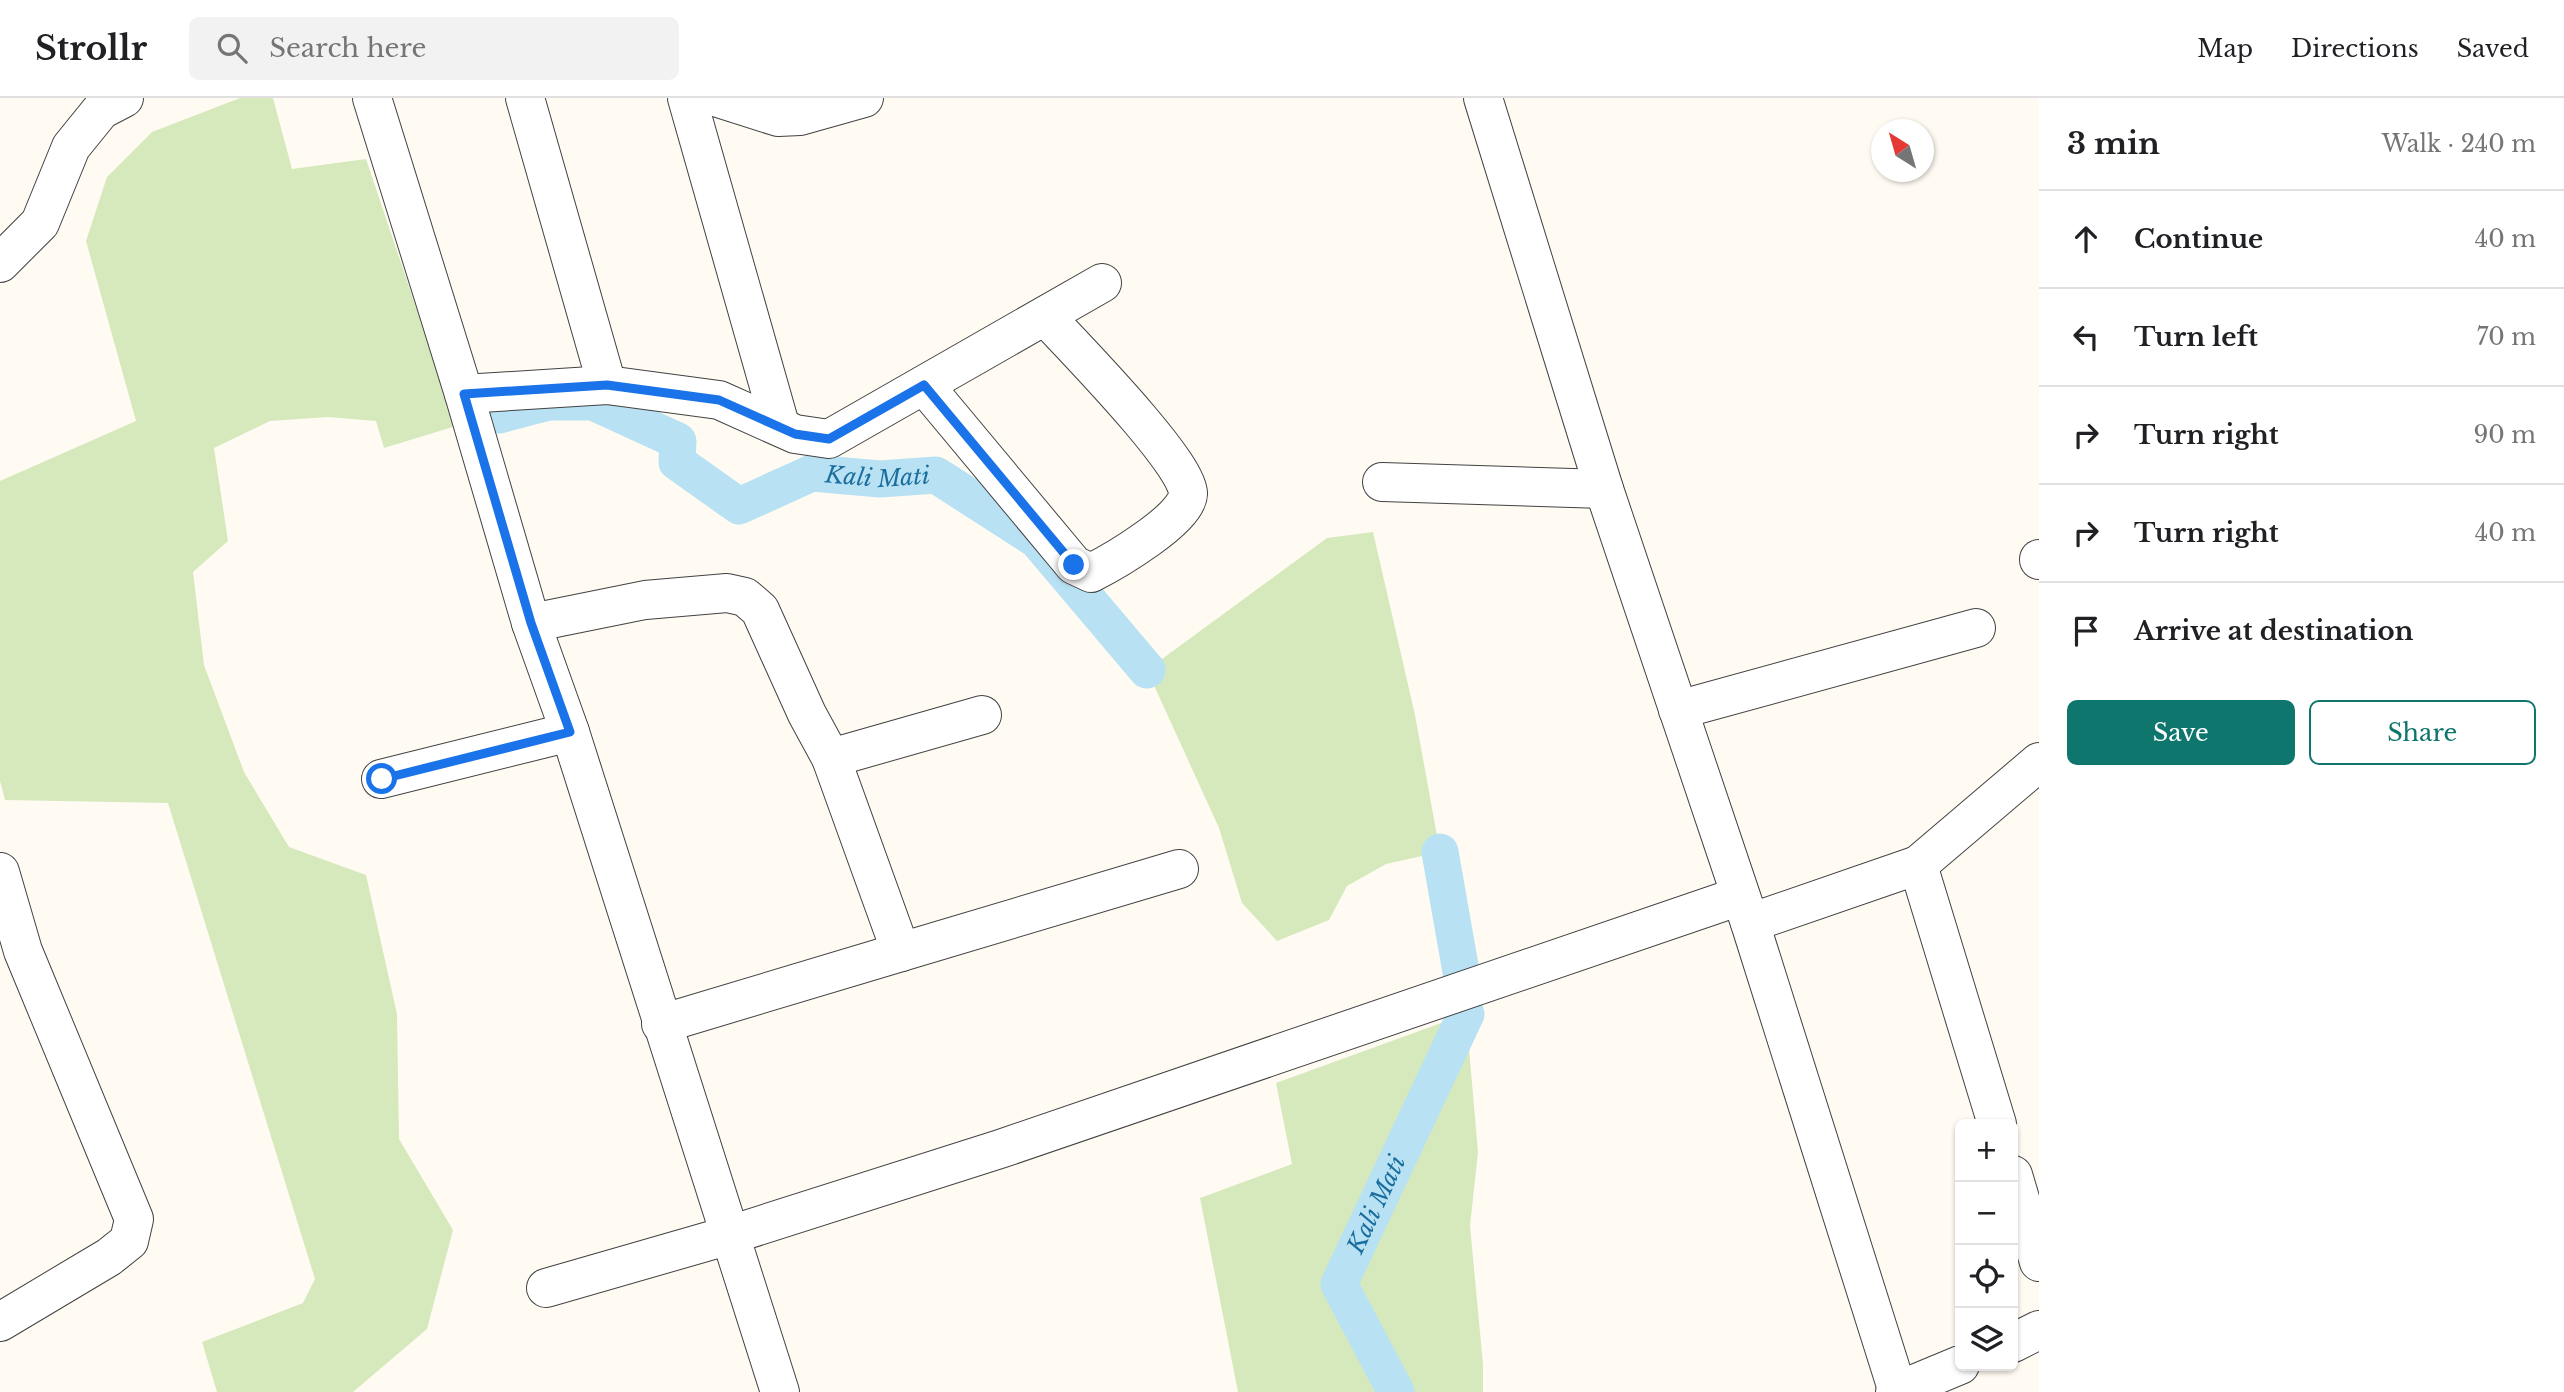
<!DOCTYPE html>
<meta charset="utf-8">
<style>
body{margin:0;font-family:"Libre Baskerville",serif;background:#f2f2f2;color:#202124}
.controls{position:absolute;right:21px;bottom:21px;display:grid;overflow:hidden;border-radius:10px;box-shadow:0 2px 5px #0004}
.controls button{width:63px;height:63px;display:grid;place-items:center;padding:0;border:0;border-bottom:2px solid #e0e0e0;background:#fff;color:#202124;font:35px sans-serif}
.compass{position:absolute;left:1871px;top:21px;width:63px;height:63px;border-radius:50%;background:#fff;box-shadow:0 2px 5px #0004;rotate:323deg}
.stop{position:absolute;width:21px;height:21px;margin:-16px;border:5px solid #1a73e8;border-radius:50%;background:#fff}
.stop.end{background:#1a73e8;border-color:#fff;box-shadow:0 2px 7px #0008}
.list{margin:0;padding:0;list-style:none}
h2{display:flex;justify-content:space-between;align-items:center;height:91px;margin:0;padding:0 28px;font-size:30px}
h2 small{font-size:23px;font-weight:400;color:#757577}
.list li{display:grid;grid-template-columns:46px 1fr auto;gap:21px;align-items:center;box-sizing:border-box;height:98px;padding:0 28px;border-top:2px solid #e0e0e0}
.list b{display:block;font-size:26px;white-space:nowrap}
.list em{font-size:23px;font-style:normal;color:#757577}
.actions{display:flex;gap:14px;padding:21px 28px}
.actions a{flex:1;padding:16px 0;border:2px solid #0f766e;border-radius:10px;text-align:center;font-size:24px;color:#0f766e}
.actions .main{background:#0f766e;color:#fff}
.icon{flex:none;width:38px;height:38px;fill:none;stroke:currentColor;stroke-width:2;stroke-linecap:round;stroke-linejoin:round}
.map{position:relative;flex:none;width:2039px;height:1294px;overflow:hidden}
header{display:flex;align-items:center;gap:42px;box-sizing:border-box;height:98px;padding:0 35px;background:#fff;border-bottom:2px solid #e0e0e0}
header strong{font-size:33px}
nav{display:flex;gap:38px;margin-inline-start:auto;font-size:24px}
.search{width:490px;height:63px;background:#f2f2f2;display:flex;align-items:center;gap:18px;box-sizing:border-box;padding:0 24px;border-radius:10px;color:#757577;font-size:26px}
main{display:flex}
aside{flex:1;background:#fff}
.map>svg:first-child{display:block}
.green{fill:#d6e9bc}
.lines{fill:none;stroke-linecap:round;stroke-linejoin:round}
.canal{stroke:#b8e2f4;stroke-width:37}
.minor-casing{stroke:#424242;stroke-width:40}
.minor{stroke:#fff;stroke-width:38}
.route{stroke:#1a73e8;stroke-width:9}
.labels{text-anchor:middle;stroke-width:7;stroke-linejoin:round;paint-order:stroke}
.water-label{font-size:23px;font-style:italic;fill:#1b6e9e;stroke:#fff}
</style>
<header>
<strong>Strollr</strong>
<div class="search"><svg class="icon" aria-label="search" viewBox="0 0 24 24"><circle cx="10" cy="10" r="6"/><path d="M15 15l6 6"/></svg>Search here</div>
<nav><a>Map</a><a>Directions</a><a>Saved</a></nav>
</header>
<main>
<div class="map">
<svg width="2039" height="1294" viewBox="0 0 2039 1294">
<rect width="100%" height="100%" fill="#fffbf2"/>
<!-- green -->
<g class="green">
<path d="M240 0H273L292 71 366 61 456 328 384 350 376 323 328 319 270 323 214 350 228 443 193 474 204 567 244 674 289 749 366 777 397 916 399 1041 453 1132 427 1231 353 1294H217L202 1244 303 1205 315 1181 168 705 5 702 0 683V383L136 323 86 143 107 79 152 34Z"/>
<path d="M1373 434 1415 617 1440 754 1386 766 1347 788 1329 822 1277 843 1242 805 1219 730 1147 572 1327 440Z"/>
<path d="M1466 916 1478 1054 1470 1128 1483 1266V1294H1238L1200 1100 1292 1066 1276 985Z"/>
</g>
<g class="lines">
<!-- canal -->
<g class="canal">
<path id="s1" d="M499 317 548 304H593L678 343 677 364 739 408 812 375 880 381 936 377 1037 442 1147 572"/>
<path d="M1440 754 1463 885"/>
<path id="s2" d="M1396 1294 1339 1186 1466 916"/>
</g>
<defs>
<g id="minor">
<path d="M372 0 464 296 531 525 570 634 780 1294"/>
<path d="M525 0 607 287"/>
<path d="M687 0 780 327"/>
<path d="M718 0 778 19 800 18 864 0"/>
<path d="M1483 0 1604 391 1750 825 1898 1294"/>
<path d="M0 165 40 125 71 49 101 12 124 0"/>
<path d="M924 287 1074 467 1091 475C1113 464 1187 421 1188 396 1190 367 1070 245 1045 218"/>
<path d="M464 296 607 287 719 302 795 336 829 341 1102 185"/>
<path d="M1382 384 1604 391"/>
<path d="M2039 461V462"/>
<path d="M531 525 645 502 727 495 745 499 760 512 807 616 831 660 982 617"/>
<path d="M1678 612 1976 530"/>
<path d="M831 660 901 854 1179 771"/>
<path d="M381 681 570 634"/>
<path d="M0 774 23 853 134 1121 129 1143 109 1159 0 1224"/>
<path d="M1750 825 1918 767"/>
<path d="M661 926 901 854"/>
<path d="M1997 1026 1918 767 2039 664"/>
<path d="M2013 1077 2039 1164"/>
<path d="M546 1190 730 1137 1000 1051 1740 798"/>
<path d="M2013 1245 2039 1232"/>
<path d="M1895 1294 1960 1267"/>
</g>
</defs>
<!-- minor casing -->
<use href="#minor" class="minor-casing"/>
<!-- minor -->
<use href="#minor" class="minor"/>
</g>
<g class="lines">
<!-- route -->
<path class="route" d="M382 681 570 634 531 525 464 296 607 287 719 302 795 336 829 341 924 287 1074 467"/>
</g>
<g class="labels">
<!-- water labels -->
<g class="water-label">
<text dy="8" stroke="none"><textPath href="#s1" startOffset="432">Kali Mati</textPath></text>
<text dy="8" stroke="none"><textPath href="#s2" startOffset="210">Kali Mati</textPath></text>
</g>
</g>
</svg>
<div class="controls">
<button>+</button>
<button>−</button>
<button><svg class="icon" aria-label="locate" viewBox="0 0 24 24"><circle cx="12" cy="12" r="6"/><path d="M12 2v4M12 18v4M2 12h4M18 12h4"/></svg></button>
<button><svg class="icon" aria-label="layers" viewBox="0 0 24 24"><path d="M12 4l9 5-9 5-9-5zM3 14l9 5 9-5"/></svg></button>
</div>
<svg class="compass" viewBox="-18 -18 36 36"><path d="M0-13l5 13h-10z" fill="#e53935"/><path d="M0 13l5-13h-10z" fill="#757577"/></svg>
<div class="stop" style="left:382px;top:681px"></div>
<div class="stop end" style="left:1074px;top:467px"></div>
</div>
<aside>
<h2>3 min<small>Walk · 240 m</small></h2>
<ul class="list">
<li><svg class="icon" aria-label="ahead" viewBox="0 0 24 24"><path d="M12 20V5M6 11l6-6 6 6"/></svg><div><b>Continue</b></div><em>40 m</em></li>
<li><svg class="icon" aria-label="left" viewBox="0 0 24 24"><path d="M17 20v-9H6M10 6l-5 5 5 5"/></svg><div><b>Turn left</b></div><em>70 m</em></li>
<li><svg class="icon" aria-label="right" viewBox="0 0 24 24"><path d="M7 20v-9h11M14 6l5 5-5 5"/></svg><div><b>Turn right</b></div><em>90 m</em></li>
<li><svg class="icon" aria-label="right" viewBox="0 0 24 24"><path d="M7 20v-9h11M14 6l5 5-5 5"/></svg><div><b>Turn right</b></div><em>40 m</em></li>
<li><svg class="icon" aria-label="arrive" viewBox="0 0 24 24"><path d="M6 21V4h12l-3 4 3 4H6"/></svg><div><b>Arrive at destination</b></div></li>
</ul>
<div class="actions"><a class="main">Save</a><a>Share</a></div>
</aside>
</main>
